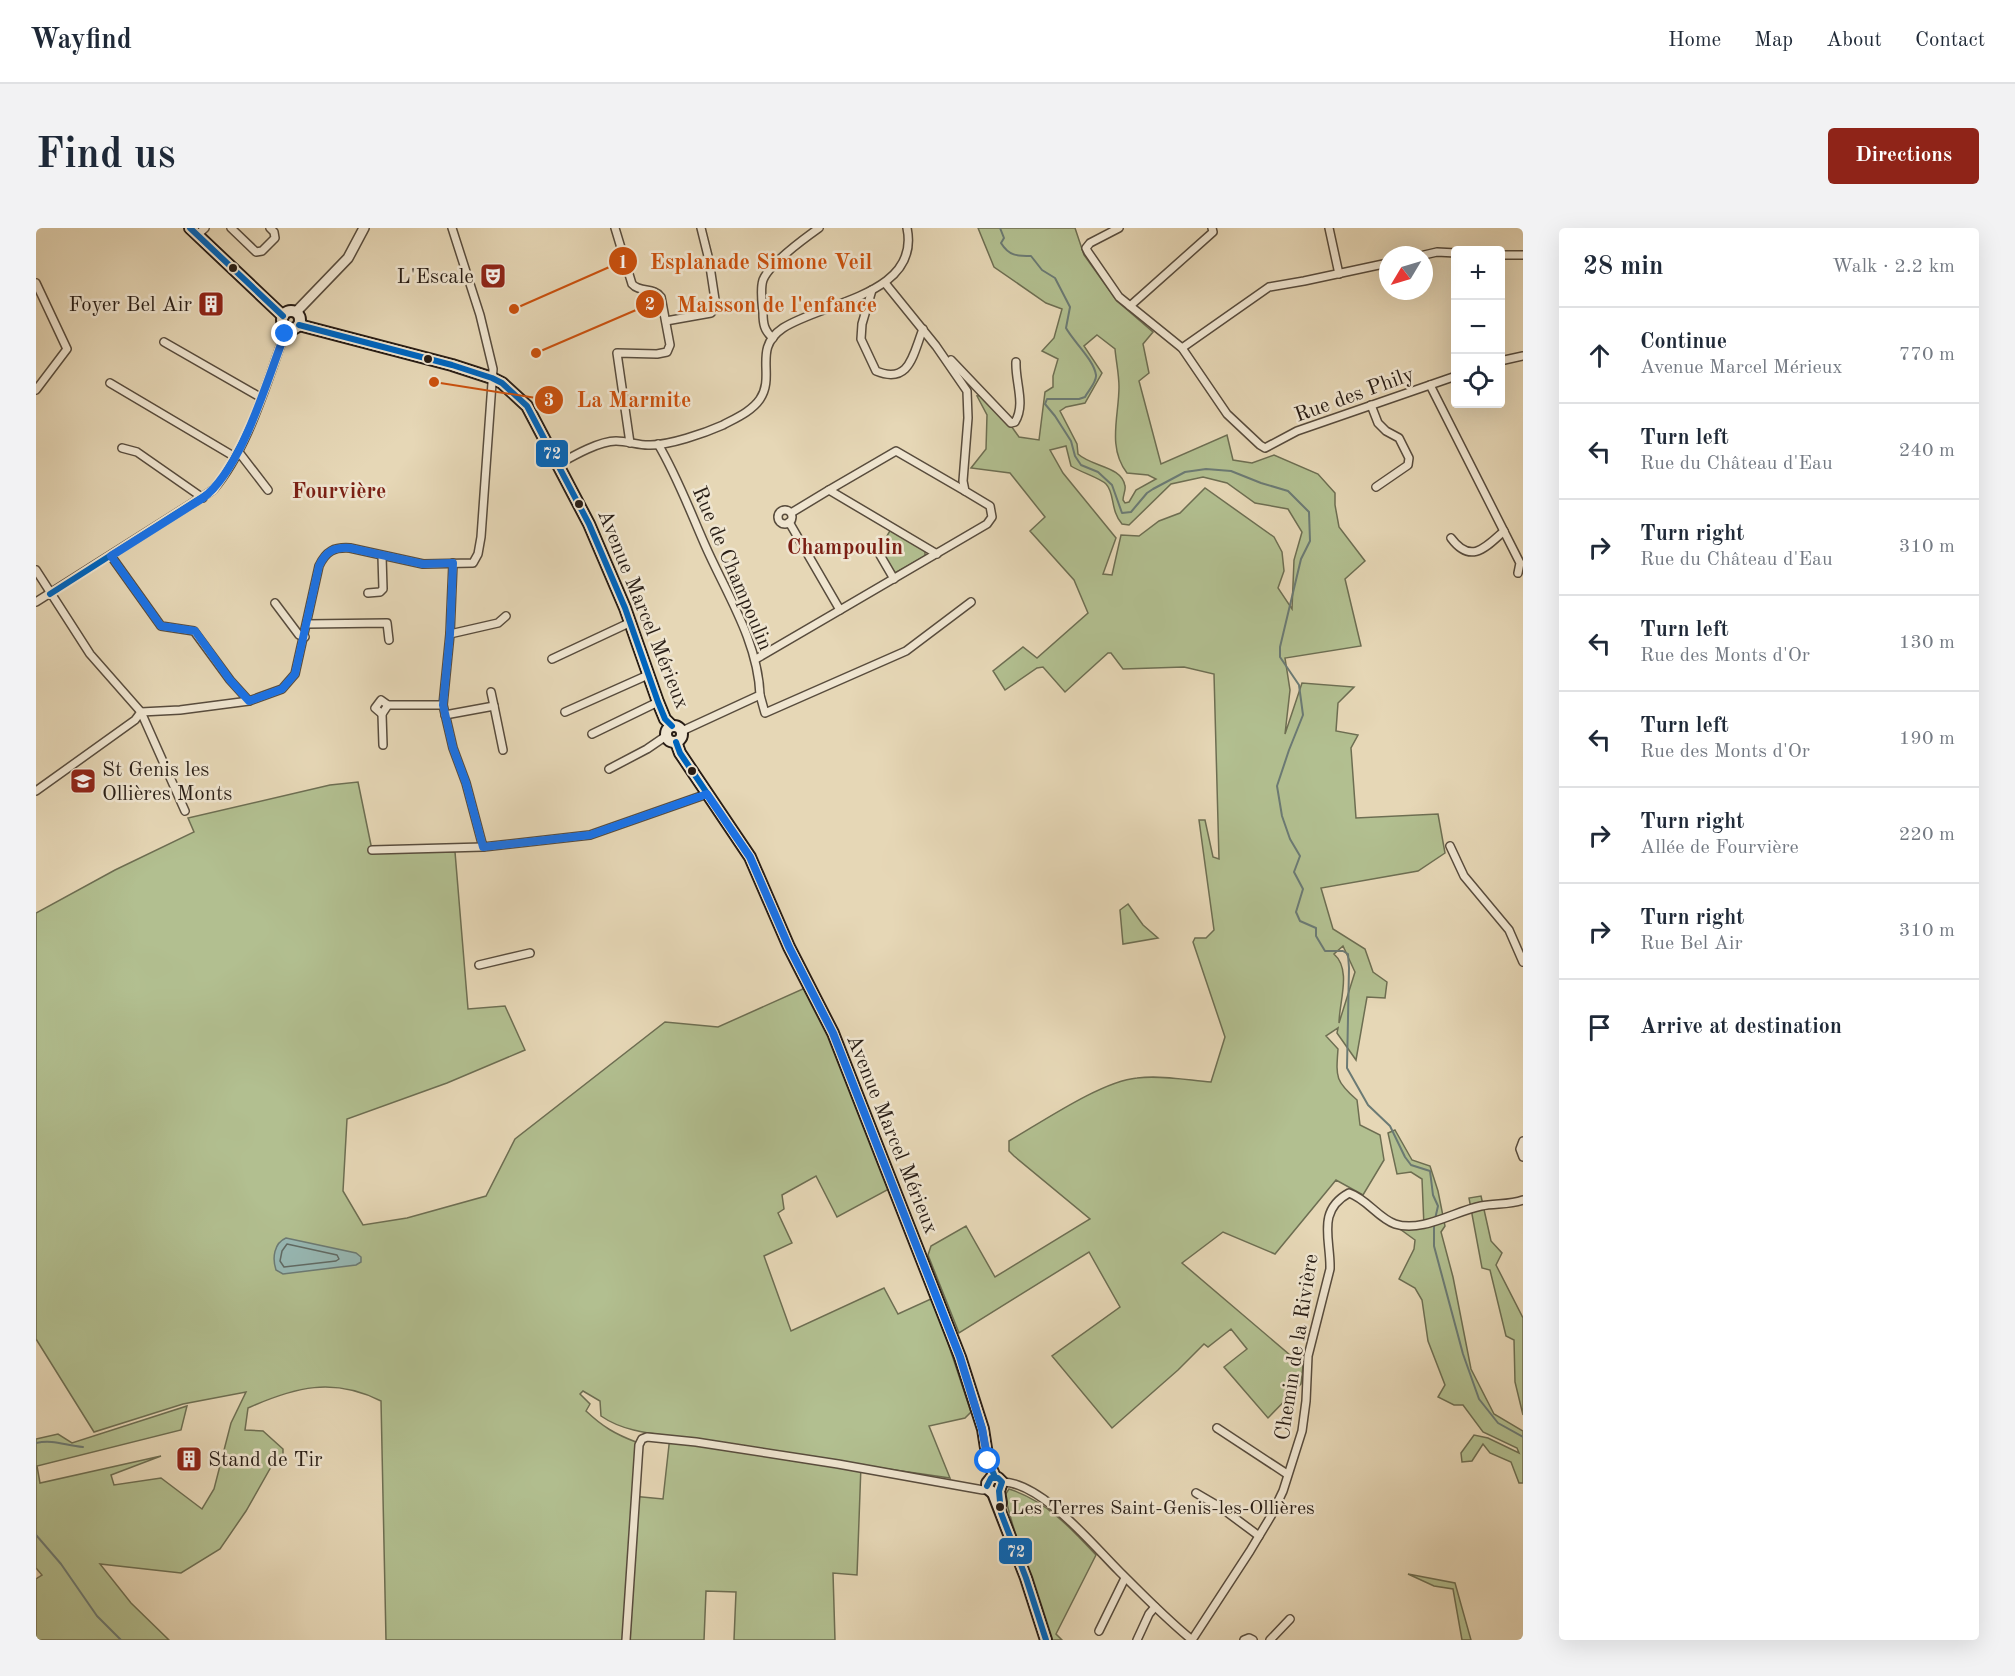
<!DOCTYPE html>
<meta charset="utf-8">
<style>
body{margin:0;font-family:"Old Standard TT",serif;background:#f2f2f3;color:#1f2937}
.controls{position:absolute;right:18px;top:18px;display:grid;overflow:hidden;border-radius:6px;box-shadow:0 6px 24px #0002}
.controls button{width:54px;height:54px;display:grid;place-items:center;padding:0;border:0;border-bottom:2px solid #e0e1e3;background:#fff;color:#1f2937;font:30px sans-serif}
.compass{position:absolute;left:1343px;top:18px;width:54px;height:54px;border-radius:50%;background:#fff;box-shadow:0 6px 24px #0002;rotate:232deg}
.stop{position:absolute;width:18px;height:18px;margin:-14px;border:4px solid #1a73e8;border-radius:50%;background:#fff}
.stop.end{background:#1a73e8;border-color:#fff;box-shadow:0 2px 6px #0008}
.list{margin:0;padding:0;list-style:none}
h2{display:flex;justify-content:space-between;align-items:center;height:78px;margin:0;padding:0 24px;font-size:26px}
h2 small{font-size:20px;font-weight:400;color:#747a83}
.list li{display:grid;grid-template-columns:39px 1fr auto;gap:18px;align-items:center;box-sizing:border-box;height:96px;padding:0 24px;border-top:2px solid #e0e1e3}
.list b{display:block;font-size:22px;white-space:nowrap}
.list p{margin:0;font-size:20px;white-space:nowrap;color:#747a83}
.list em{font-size:20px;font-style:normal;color:#747a83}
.icon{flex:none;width:33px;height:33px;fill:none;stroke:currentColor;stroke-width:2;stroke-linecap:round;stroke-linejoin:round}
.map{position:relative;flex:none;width:1487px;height:1412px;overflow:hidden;border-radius:6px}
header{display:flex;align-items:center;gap:36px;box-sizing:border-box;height:84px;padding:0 30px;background:#fff;border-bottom:2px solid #e0e1e3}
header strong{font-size:28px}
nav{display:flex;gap:33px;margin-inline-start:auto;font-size:21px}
.intro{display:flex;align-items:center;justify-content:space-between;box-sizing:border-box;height:144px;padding:0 36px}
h1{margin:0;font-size:42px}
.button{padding:15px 27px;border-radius:6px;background:#8f2418;color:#fff;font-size:21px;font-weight:700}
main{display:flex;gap:36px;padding:0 36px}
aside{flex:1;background:#fff;border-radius:6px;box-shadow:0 6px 24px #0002}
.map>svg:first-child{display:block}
.green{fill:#b2bf90;stroke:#6d6e52;stroke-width:1.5;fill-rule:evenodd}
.water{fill:#97b8b4;stroke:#6b7a74;stroke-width:1.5}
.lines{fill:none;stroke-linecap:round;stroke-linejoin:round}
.shore{stroke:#606a64;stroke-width:1.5}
.stream{stroke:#6b7a74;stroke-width:2}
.minor-casing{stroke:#584c3d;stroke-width:10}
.tertiary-casing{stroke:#584c3d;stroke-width:12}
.secondary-casing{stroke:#281d15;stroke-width:14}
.minor{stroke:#efe5d0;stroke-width:7}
.tertiary{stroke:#efe5d0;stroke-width:9}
.secondary{stroke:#efe5d0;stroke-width:10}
.bus-1-casing{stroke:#efe5d0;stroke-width:10}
.bus-1{stroke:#0065bd;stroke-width:6}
.route{stroke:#1a73e8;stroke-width:8}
.bus-dot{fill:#281d15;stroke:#efe5d0;stroke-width:2}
.labels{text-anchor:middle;stroke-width:5;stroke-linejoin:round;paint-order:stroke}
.bus-label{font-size:20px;fill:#281d15;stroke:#efe5d0;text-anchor:start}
.poi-label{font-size:21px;fill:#281d15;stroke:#efe5d0;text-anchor:end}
.street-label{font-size:21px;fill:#281d15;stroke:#efe5d0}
.neighbourhood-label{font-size:22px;font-weight:bold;fill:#7a1f14;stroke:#efe5d0}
.leader{fill:none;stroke:#cb500d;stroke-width:2}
.callout-dot{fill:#cb500d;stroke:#efe5d0;stroke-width:2}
.mark-label{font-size:18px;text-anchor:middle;font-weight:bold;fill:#fff}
.callout-label{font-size:22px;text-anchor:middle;font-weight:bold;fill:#cb500d;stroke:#efe5d0;stroke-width:5;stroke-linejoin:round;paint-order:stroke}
.line-badge{stroke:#efe5d0;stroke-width:2}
.badge-label{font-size:16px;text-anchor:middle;font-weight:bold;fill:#fff}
</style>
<header>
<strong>Wayfind</strong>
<nav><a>Home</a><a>Map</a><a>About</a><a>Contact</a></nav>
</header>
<div class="intro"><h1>Find us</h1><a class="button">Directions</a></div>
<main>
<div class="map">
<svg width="1487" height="1412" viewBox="0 0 1487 1412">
<rect width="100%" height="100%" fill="#e6d7b6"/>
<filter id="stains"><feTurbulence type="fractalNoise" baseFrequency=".00333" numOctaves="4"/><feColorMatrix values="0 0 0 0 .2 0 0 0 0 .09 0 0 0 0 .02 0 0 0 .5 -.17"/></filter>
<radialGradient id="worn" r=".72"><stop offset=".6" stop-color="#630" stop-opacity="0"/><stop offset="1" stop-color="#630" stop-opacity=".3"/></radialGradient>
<!-- green -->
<g class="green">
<path d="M942 0H1039L1048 27 1081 73 1117 104 1107 116 1113 145 1103 153 1125 236 1191 207 1197 232 1216 235 1238 227 1282 246 1299 265V277L1303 299 1329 333 1309 351 1325 418 1249 430 1254 462 1249 506 1266 455 1318 459 1302 475 1300 503 1322 507 1315 520 1320 590 1402 586 1409 625 1382 643 1285 660 1297 701 1329 721 1337 744 1351 754 1349 770 1331 769 1320 832 1301 805 1302 800 1290 808 1302 821C1300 849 1299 853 1321 872L1324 897 1344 907 1348 932 1327 967 1300 952 1239 1026 1187 1004 1146 1035 1267 1138 1265 1156 1232 1190 1188 1139 1211 1121 1195 1101 1172 1119 1168 1116 1142 1142 1076 1200 1016 1128 1084 1079 1053 1024 923 1105 892 1027 895 1018 930 998 959 1049 1054 991 978 928 973 923V913C1006 894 1066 853 1101 850 1125 847 1151 852 1175 854L1189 809 1157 714 1159 710H1170L1178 702 1163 592H1169L1177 629 1183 631 1178 446 1148 439 1087 441 1075 425H1072L1029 464 1007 439 1001 440 969 462 957 443 987 419 1001 430 1052 385 1038 352 994 303 1009 289 974 245 935 240 950 221 951 187 941 168 953 167 983 209 1003 212 1009 164 1017 159V148L1022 131 1006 123 1018 110 1026 81 1010 75 958 39ZM1061 107 1079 121C1080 133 1083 146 1083 159 1083 188 1071 219 1091 245L1112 247 1120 251 1100 262 1093 274 1089 275 1087 272C1087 267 1090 262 1089 258 1086 238 1056 239 1042 226L1041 216 1024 183 1030 179 1049 175 1066 145 1048 118ZM1030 218 1035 238C1044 244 1064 250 1070 256 1079 265 1074 282 1086 296L1093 297 1135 256 1167 249 1191 255 1219 275 1252 281 1266 304 1258 332 1256 381 1242 360 1248 343 1246 324 1238 309 1169 260 1144 285 1123 293 1103 308 1085 307 1076 347 1067 346 1080 310 1027 245 1014 222ZM1307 718 1319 744 1303 795C1303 774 1316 742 1298 726Z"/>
<path d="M855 301 889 322V328L859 345 850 332 849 321 845 318Z"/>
<path d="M322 554 336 622 419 624 432 781 469 778 489 822 411 855 311 891 307 963 327 997 371 990 450 968 479 911 629 794 682 799 769 760 797 818 853 961 801 989 780 948 746 967 748 981 742 985 756 1015 728 1028 755 1103 848 1060 862 1086 897 1070 935 1184 929 1190 893 1198 914 1250 825 1237 821 1347 797 1345 799 1412H698L700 1364 670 1363 668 1412H350L345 1173C297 1149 259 1159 212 1180L209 1202 227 1203 247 1221V1231L235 1239 210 1283 184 1321 145 1345 64 1336 95 1375 133 1412H0V1351L6 1347 0 1340V1211L22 1206 36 1215 151 1178 145 1202 1 1238 4 1255 125 1228 75 1247 78 1257 125 1250 166 1281 178 1261 195 1195 210 1164 147 1176 58 1204 0 1111V685L79 642 158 604 152 590 294 557ZM547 1163 564 1173 565 1188C585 1202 610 1205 634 1208L627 1271 596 1268 600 1214C579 1206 567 1199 550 1183L554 1176 544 1166Z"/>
<path d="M1092 676 1107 697 1122 710 1087 716 1084 682Z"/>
<path d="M1359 902 1376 932 1394 938 1402 963 1409 998 1405 1004 1417 1049 1435 1141 1458 1186 1487 1203V1255H1483L1475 1234 1454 1225 1447 1216 1436 1233 1426 1234 1425 1225 1438 1207 1452 1210 1483 1225 1481 1220 1447 1204 1427 1177H1418L1402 1169 1409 1157 1392 1113 1386 1072 1379 1060 1363 1051 1378 1021 1379 1012 1364 1001 1388 999 1386 951 1375 944 1361 946 1352 905Z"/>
<path d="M1445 968 1455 1013 1466 1025 1460 1037 1487 1090V1187L1479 1154 1478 1112 1470 1108 1454 1042 1446 1040 1433 970Z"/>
<path d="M973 1261C1010 1273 1034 1299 1060 1327L1020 1406 1026 1412H1012C1003 1362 979 1317 969 1267Z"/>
<path d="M1372 1346 1419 1355 1435 1412H1426L1417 1361 1398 1358Z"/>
</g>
<!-- water -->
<path class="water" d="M250 1010 320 1025 325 1029V1034L320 1037 247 1046 240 1042C236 1030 238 1015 250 1010Z"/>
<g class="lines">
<!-- shore -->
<path class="shore" d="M251 1016 301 1027 303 1031 300 1033 248 1039 244 1033 246 1023Z"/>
<!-- stream -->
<g class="stream">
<path d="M964 0 968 10 965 15C973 28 981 28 995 28L1006 42 1019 50 1034 79 1030 100C1037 113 1058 132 1060 147 1061 154 1052 163 1049 169L1043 171H1011L1009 176 1019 188 1035 213 1039 228 1045 237 1062 244 1076 257 1086 285 1095 284 1111 265 1117 261 1149 244 1170 241 1195 243 1225 255 1252 263 1273 284 1274 313 1265 331 1244 419V429L1263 457 1267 487 1253 522 1241 558 1246 588 1254 611 1264 628 1258 644 1267 661 1260 684 1264 693 1280 700V708L1289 723H1307L1312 726 1313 740 1311 840 1332 877 1354 898 1369 929 1375 937 1394 943 1397 967 1402 978 1399 991"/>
<path d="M1398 997V1018L1427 1126 1443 1171 1462 1195 1487 1209"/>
<path d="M0 1215C18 1211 30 1218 47 1219"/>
<path d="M0 1307 25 1336 61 1388 85 1412"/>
</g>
<defs>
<g id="minor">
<path d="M195 0 220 24 226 23 239 10 238 4 234 0"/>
<path d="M579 0 596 56C604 65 618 59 625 69L634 117 631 124 621 126 581 125 594 215"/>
<path d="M1083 0 1054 15 1050 20 1052 24 1083 69 1146 120 1191 186 1224 217 1229 220 1261 203 1420 148"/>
<path d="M1293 0 1303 46"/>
<path d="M161 7 169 0"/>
<path d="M1388 27 1401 24 1420 25"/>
<path d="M1464 27H1487"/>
<path d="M0 55 31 121 0 162"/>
<path d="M836 62 826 96 825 111 840 143C874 157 877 126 887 101"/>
<path d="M1094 78 1177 4 1176 0"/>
<path d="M630 93 675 85 680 78 673 32 665 0"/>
<path d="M737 110C728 103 727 95 727 85 726 75 724 61 727 52 733 36 769 10 783 0"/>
<path d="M128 114 224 169"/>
<path d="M1146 120 1233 59 1268 53 1352 35"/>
<path d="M915 132 975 195 979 194C990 176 979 154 980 134"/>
<path d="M1464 133 1487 128"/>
<path d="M74 155 199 229"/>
<path d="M1394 157 1484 335 1482 345"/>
<path d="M1335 177 1342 195 1350 203 1363 210 1373 230 1372 237 1340 259"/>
<path d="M622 216C641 248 654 283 669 317 690 365 722 413 724 467L646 503"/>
<path d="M86 220 101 224 167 270"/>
<path d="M202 223 232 262"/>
<path d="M521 237C537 228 563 213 580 213 591 213 602 217 612 217 632 218 669 205 687 197 700 190 716 183 724 171 740 147 716 121 747 100 787 74 885 67 871 0"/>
<path d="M793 262 860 223 929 263"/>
<circle cx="749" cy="289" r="7"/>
<path d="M755 285 793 262 901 326"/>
<path d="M753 294 804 382 951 296 956 289 954 278 929 263 927 253 932 190 931 163 900 118 849 55"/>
<path d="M1415 310C1435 337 1450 319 1468 303"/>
<path d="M844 327 858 351"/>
<path d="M75 328 125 398 158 403 194 452 213 473"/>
<path d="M417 335 414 406 407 477 417 520 430 555 447 619 554 607 671 566"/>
<path d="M0 342 54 426 105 484 149 583"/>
<path d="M332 365 344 364 347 361 346 328"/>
<path d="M0 374 177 262C213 220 231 152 251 100"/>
<path d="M239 375 263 407 269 409"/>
<path d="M271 396 351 395 353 412"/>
<path d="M414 406 462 395 470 388"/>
<path d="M516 431 593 395"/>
<path d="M720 431 804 382"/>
<path d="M455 464 458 478"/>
<path d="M724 467 729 485 870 423 935 374"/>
<path d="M529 484 612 447"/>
<path d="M346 486 339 480 345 472 352 477"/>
<path d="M409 487 458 478 467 522"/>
<path d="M556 506 622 474"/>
<path d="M347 517 346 486 352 477H407"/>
<path d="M573 541 611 521 630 508"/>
<path d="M0 563 99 492 105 484 144 482 213 473 246 461 259 446 283 338C290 323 298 319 314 320L387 336 437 335 442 326 445 309 457 141 444 87 416 0"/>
<path d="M1414 618 1428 648 1473 702 1487 734"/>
<path d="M336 622 447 619"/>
<path d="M443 737 494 725"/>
<path d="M1487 913 1484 921 1487 929"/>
<path d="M1181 1200 1251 1246"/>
<path d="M966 1254C1005 1254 1056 1316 1082 1342 1106 1366 1129 1390 1156 1412L1214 1323 1235 1288 1247 1263 1266 1203 1270 1173 1272 1128 1294 1041C1295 1012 1280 983 1313 965 1331 971 1342 990 1359 996 1386 1005 1419 983 1445 978 1459 975 1474 977 1487 972"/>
<path d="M1160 1265 1184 1279 1223 1308"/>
<path d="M1063 1403 1089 1350"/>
<path d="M590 1412 603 1217 606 1211 611 1209 660 1214 802 1236 947 1262 952 1261"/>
<path d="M1101 1412 1113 1386 1119 1379"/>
<path d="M1208 1412 1213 1410 1217 1412"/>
<path d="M1234 1412 1254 1391"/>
</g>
<path id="tertiary" d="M260 84 312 30 328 0"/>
<g id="secondary">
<path d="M154 0 247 88"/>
<circle cx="255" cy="92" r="9"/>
<path d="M263 97 416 137 456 150 466 155 491 178 553 296 589 380 622 474 629 491 636 498"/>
<circle cx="638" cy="506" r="8"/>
<path d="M640 514 644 525 714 629 753 719 797 805 924 1129 947 1201 952 1233 959 1249"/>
<path d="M962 1264 957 1265 952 1261 951 1255 955 1250H962L966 1254 963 1263 965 1275"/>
<path d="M957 1265 990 1350 1010 1412"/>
</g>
</defs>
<!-- minor casing -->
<use href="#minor" class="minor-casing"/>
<!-- tertiary casing -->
<use href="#tertiary" class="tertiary-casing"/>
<!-- secondary casing -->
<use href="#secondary" class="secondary-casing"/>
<!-- minor -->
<use href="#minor" class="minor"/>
<!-- tertiary -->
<use href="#tertiary" class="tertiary"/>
<!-- secondary -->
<use href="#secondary" class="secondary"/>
<defs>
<g id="bus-1">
<path d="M154 0 247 88"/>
<path d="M263 97 416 137 456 150 466 155 491 178 553 296 589 380 622 474 629 491 636 498"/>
<path d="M14 366 177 262C213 214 230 156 251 100"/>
<path d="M640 514 644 525 714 629 753 719 797 805 924 1129 947 1201 952 1233 959 1249"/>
<path d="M951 1258 955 1250H962L966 1254 963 1263 965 1285 990 1350 1010 1412"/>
</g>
</defs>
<!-- bus-1 casing -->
<use href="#bus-1" class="bus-1-casing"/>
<!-- bus-1 -->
<use href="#bus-1" class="bus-1"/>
</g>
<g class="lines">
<!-- route -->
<path class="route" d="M249 106C230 154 207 239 167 270L75 328 125 398 159 403 194 452 213 473 246 461 259 446 283 338C290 323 298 319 314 320L387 336 417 335 414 406 407 477 417 520 430 555 447 619 554 607 671 566 714 629 753 719 797 805 924 1129 946 1201 952 1233"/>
</g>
<!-- icons -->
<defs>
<symbol id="theatre-square" viewBox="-11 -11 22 22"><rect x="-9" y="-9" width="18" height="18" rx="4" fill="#8f2418" stroke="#efe5d0"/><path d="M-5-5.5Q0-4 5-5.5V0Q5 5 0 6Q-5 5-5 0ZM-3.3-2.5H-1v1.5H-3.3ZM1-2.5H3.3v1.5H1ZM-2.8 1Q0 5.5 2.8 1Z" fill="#fff"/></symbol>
<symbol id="building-square" viewBox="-11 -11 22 22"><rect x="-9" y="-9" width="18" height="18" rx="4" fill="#8f2418" stroke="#efe5d0"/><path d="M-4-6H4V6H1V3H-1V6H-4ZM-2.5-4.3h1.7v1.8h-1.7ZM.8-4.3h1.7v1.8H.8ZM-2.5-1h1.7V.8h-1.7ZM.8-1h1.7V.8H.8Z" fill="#fff"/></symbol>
<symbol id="school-square" viewBox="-11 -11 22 22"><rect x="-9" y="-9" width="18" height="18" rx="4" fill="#8f2418" stroke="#efe5d0"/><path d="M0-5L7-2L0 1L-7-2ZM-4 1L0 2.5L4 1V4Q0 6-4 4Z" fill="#fff"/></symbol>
</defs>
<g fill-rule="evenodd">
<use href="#theatre-square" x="442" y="33" width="30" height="30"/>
<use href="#building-square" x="160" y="61" width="30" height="30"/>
<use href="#school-square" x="32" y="538" width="30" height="30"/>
<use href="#building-square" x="138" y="1216" width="30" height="30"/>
</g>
<!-- markers -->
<g class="bus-dot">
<circle cx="197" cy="40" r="5"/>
<circle cx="392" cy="131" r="5"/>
<circle cx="543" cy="276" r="5"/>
<circle cx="656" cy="543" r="5"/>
<circle cx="964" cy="1279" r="5"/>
</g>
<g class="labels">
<!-- bus labels -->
<g class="bus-label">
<text x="975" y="1286">Les Terres Saint-Genis-les-Ollières</text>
</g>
<!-- poi labels -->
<g class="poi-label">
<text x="438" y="55">L'Escale</text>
<text x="156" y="83">Foyer Bel Air</text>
<text x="66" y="548" text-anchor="start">St Genis les<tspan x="66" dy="24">Ollières Monts</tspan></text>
<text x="172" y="1238" text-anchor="start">Stand de Tir</text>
</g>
<!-- street labels -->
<g class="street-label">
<text transform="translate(1318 166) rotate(-20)" y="7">Rue des Phily</text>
<text transform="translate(697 340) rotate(67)" y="7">Rue de Champoulin</text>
<text transform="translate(608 381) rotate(68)" y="7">Avenue Marcel Mérieux</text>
<text transform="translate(857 906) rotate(68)" y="7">Avenue Marcel Mérieux</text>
<text transform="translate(1260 1119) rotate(-81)" y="7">Chemin de la Rivière</text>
</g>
<!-- neighbourhood labels -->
<g class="neighbourhood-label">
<text x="303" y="270">Fourvière</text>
<text x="809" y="326">Champoulin</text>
</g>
</g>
<!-- callouts -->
<path class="leader" d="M478 81L587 33M500 125L614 76M398 154L513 172"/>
<g class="callout-dot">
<circle cx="478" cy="81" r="6"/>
<circle cx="500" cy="125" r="6"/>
<circle cx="398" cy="154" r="6"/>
<circle cx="587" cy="33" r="15"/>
<circle cx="614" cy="76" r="15"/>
<circle cx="513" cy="172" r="15"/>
</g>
<g class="mark-label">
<text x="587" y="40">1</text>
<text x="614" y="82">2</text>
<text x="513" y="178">3</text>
</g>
<g class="callout-label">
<text x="725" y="41">Esplanade Simone Veil</text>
<text x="741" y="84">Maisson de l'enfance</text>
<text x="598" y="179">La Marmite</text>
</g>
<g class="line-badge">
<rect x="499" y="211" width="34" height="29" rx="6" fill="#0065bd"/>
<rect x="962" y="1309" width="35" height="28" rx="6" fill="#0065bd"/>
</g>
<g class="badge-label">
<text x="516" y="231">72</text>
<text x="980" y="1329">72</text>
</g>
<rect width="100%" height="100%" filter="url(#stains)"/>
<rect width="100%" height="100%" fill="url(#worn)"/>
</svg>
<div class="controls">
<button>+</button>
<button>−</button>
<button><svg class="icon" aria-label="locate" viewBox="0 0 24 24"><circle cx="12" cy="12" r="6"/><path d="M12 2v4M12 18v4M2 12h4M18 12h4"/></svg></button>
</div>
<svg class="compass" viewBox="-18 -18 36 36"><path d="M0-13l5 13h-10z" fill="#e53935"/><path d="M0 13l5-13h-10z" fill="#747a83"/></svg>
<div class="stop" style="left:952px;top:1233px"></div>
<div class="stop end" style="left:249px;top:106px"></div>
</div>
<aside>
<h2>28 min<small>Walk · 2.2 km</small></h2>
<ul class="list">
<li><svg class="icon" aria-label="ahead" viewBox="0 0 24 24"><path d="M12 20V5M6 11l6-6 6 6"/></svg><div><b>Continue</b><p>Avenue Marcel Mérieux</p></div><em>770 m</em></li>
<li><svg class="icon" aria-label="left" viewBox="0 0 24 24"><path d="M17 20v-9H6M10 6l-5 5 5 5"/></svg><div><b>Turn left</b><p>Rue du Château d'Eau</p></div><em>240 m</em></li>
<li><svg class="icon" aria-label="right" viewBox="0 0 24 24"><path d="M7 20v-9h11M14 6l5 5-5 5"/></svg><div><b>Turn right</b><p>Rue du Château d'Eau</p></div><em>310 m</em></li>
<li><svg class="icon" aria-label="left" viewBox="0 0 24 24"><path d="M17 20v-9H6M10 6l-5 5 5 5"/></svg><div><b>Turn left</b><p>Rue des Monts d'Or</p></div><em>130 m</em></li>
<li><svg class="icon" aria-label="left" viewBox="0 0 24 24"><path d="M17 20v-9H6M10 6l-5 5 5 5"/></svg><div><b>Turn left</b><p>Rue des Monts d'Or</p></div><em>190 m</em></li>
<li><svg class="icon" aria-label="right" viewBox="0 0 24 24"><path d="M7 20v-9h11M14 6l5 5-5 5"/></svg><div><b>Turn right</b><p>Allée de Fourvière</p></div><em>220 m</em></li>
<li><svg class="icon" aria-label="right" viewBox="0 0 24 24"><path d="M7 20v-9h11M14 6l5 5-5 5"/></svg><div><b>Turn right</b><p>Rue Bel Air</p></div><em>310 m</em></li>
<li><svg class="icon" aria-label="arrive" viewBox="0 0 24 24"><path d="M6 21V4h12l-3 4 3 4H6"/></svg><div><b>Arrive at destination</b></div></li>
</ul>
</aside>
</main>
